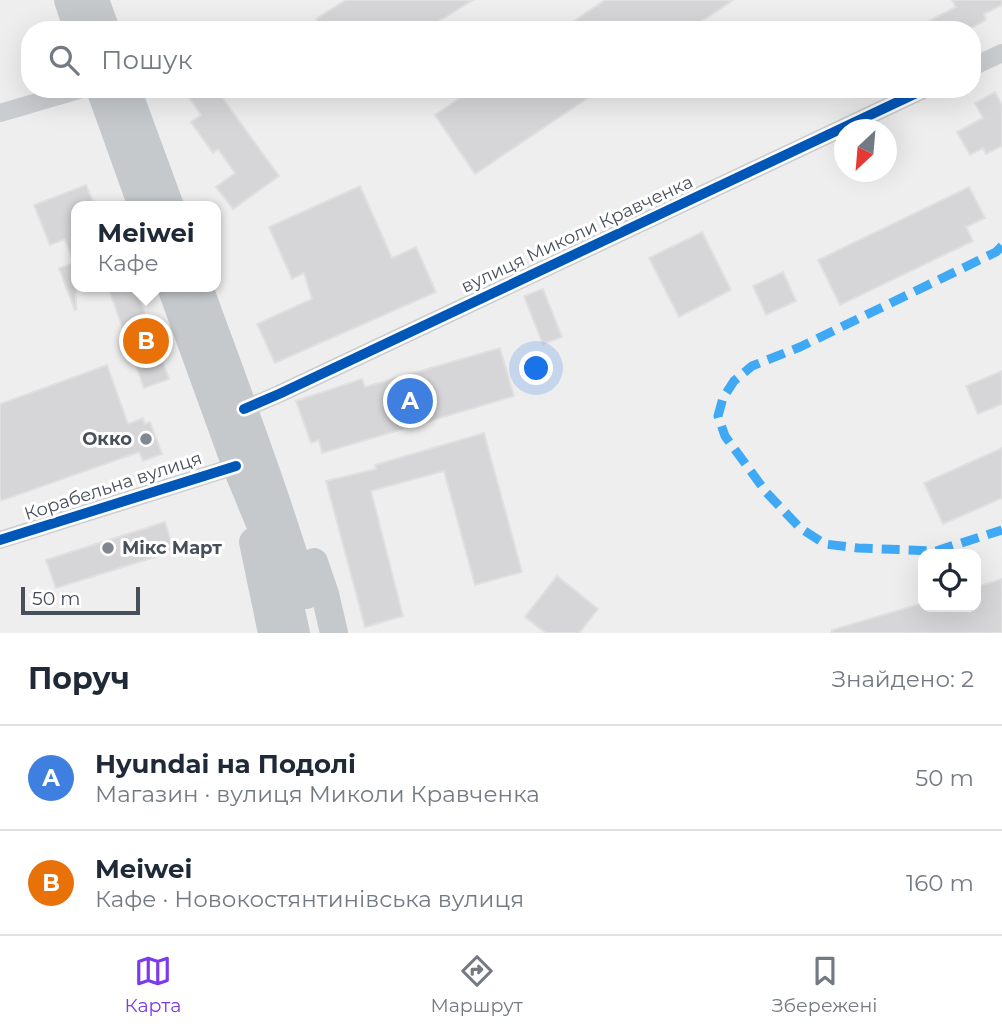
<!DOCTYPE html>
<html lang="uk">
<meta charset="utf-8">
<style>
body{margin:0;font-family:Montserrat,sans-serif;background:#f6f6f7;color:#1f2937}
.controls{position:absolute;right:21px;bottom:21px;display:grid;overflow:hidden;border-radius:14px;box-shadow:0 7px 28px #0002}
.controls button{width:63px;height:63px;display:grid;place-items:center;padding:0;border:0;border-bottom:2px solid #e0e1e3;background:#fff;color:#1f2937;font:35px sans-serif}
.compass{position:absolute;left:834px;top:119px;width:63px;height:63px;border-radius:50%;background:#fff;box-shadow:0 7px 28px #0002;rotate:206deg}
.scale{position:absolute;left:21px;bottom:18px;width:119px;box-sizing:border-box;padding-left:7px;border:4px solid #464f5a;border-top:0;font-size:19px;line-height:24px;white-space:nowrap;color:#464f5a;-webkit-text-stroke:5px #fff;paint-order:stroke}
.you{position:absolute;left:537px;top:369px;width:24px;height:24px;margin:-18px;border:5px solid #fff;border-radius:50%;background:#1a73e8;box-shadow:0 0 0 10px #1a73e833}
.badge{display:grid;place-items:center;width:46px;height:46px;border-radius:50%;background:#7c3aed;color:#fff;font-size:23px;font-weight:700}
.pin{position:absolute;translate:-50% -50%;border:4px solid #fff;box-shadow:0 2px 7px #0006}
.popup{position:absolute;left:71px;top:201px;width:150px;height:91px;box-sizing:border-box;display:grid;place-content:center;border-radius:14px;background:#fff;filter:drop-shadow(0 2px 5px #0005);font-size:23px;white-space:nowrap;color:#747a83}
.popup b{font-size:26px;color:#1f2937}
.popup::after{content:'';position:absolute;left:50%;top:100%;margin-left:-14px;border:14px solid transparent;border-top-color:#fff}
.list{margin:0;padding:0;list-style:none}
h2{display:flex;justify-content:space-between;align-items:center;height:91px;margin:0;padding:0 28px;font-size:30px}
h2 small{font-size:23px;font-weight:400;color:#747a83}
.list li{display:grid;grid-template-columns:46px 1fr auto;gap:21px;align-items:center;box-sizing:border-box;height:105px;padding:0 28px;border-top:2px solid #e0e1e3}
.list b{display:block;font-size:26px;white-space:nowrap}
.list p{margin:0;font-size:23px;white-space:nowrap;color:#747a83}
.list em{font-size:23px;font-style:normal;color:#747a83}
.icon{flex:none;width:38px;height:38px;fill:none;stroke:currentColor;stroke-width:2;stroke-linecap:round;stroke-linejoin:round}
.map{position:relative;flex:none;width:1002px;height:633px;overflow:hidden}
.search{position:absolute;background:#fff;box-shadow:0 7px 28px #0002;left:21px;right:21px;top:21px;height:77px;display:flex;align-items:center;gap:18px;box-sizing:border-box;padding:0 24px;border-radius:28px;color:#747a83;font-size:26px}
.sheet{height:301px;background:#fff}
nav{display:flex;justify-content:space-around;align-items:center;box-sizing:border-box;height:98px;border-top:2px solid #e0e1e3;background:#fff;font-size:19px;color:#747a83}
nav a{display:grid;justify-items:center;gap:4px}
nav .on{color:#7c3aed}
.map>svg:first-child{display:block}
.building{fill:#d6d6d8;stroke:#e0e0e1;stroke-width:2}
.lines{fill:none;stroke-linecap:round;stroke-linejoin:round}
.minor{stroke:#cacdcf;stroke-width:18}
.primary{stroke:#c6c9cc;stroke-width:28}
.quiet{stroke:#3fa9f5;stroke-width:9;stroke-dasharray:18 9;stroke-linecap:butt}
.cycleway-casing{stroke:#fff;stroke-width:15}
.cycleway{stroke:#0057b8;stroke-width:10}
.poi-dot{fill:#81878e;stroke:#fff;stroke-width:2.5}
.labels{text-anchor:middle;stroke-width:6;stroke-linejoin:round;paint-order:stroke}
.street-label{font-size:18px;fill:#464f5a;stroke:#fff}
.poi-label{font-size:18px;font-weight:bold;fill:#464f5a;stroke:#fff;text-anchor:end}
</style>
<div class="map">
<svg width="1002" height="633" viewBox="0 0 1002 633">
<rect width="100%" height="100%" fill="#efeeee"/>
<!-- building -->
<g class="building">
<path d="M346 0H473L428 28 425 24 416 30H323L316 19Z"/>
<path d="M605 0H733L689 30H561Z"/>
<path d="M952 0H1002V5L984 14 986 20 967 30H912L956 7Z"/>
<path d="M197 89H216L279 176 233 209 216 187 235 173 218 149 213 153 191 122 201 115 188 96Z"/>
<path d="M473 89H601L475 174 435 115Z"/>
<path d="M995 92 1002 105V146L986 154 983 148 970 155 957 132 983 118 975 103Z"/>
<path d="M86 185 95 206H76V309L75 310 59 268 74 263 65 239 50 245 34 205Z"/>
<path d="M360 186 392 258 416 247 436 292 275 363 257 324 312 299 304 273 292 279 269 227Z"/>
<path d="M969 187 985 218 966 227 973 241 840 305 818 260Z"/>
<path d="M702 232 731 290 679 317 649 258Z"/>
<path d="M783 272 796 301 766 315 753 286Z"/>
<path d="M108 287H135L169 379 144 388Z"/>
<path d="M543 289 562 337 543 344 524 296Z"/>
<path d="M500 348 514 396 322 453 319 440 311 443 296 401 362 379 365 387Z"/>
<path d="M107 365 128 424 143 418 145 424 150 422 162 454 143 461 139 452 0 501V404Z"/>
<path d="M1002 371V404L978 414 966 386Z"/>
<path d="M484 433 522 572 475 585 444 471 371 491 403 616 365 627 326 481 376 469 375 465Z"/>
<path d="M1002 448V498L943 524 924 483Z"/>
<path d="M165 522 174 551 56 588 46 560Z"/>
<path d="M557 576 598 609 579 633H546L525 617Z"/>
<path d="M1002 579V633H832V630L923 603V607H976V587Z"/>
</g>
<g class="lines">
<!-- minor -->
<g class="minor">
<path d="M972 67 1002 53"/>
<path d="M0 113 82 89"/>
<path d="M244 409 279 394 925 89"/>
<path d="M0 540 236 466"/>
</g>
<!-- primary -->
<g class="primary">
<path d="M68 0 78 30"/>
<path d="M95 0 106 30"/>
<path d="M100 89 142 206"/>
<path d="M127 89 170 206"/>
<path d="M171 287 236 466 279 570 289 601 296 633"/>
<path d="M199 287C236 389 275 490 306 595"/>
<path d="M253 542 272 633"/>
<path d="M314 562 325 594 334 633"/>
</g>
<!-- quiet -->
<path class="quiet" d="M1002 246 996 252 800 347 752 366 734 381 723 398 718 416 725 436 766 492 800 528 825 544 858 548 936 551 1002 530"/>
<defs>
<g id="cycleway">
<path d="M244 409 279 394 925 89"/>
<path d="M0 540 236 466"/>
</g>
</defs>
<!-- cycleway casing -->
<use href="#cycleway" class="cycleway-casing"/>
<!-- cycleway -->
<use href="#cycleway" class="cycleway"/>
</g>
<!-- markers -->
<g class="poi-dot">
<circle cx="146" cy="439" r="7"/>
<circle cx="108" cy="548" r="7"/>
</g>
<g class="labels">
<!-- street labels -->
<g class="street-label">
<text transform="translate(577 234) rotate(-25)" y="6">вулиця Миколи Кравченка</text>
<text transform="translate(113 486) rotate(-18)" y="6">Корабельна вулиця</text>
</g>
<!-- poi labels -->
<g class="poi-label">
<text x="132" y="445">Окко</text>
<text x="122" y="554" text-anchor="start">Мікс Март</text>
</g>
</g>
</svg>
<div class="controls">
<button><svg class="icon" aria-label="locate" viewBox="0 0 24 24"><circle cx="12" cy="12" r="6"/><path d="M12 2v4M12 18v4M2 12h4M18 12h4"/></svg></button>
</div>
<svg class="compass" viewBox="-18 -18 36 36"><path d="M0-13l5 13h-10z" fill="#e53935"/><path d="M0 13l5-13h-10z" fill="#747a83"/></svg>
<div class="scale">50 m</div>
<div class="you"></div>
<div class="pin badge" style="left:410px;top:401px;background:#3f7fe0">A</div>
<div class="pin badge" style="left:146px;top:341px;background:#e8710a">B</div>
<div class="popup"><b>Meiwei</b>Кафе</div>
<div class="search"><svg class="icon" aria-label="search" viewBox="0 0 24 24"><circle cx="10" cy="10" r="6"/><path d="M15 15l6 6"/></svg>Пошук</div>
</div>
<section class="sheet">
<h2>Поруч<small>Знайдено: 2</small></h2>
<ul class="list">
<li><span class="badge" style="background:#3f7fe0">A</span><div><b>Hyundai на Подолі</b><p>Магазин · вулиця Миколи Кравченка</p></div><em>50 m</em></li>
<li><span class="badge" style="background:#e8710a">B</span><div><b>Meiwei</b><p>Кафе · Новокостянтинівська вулиця</p></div><em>160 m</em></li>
</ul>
</section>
<nav>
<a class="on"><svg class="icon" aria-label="map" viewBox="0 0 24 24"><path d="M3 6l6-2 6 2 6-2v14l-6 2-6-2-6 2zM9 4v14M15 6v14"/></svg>Карта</a>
<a><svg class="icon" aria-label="directions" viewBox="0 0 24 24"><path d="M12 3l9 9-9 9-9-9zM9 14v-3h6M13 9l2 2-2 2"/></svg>Маршрут</a>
<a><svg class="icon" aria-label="saved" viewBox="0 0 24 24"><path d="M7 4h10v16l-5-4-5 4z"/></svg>Збережені</a>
</nav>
